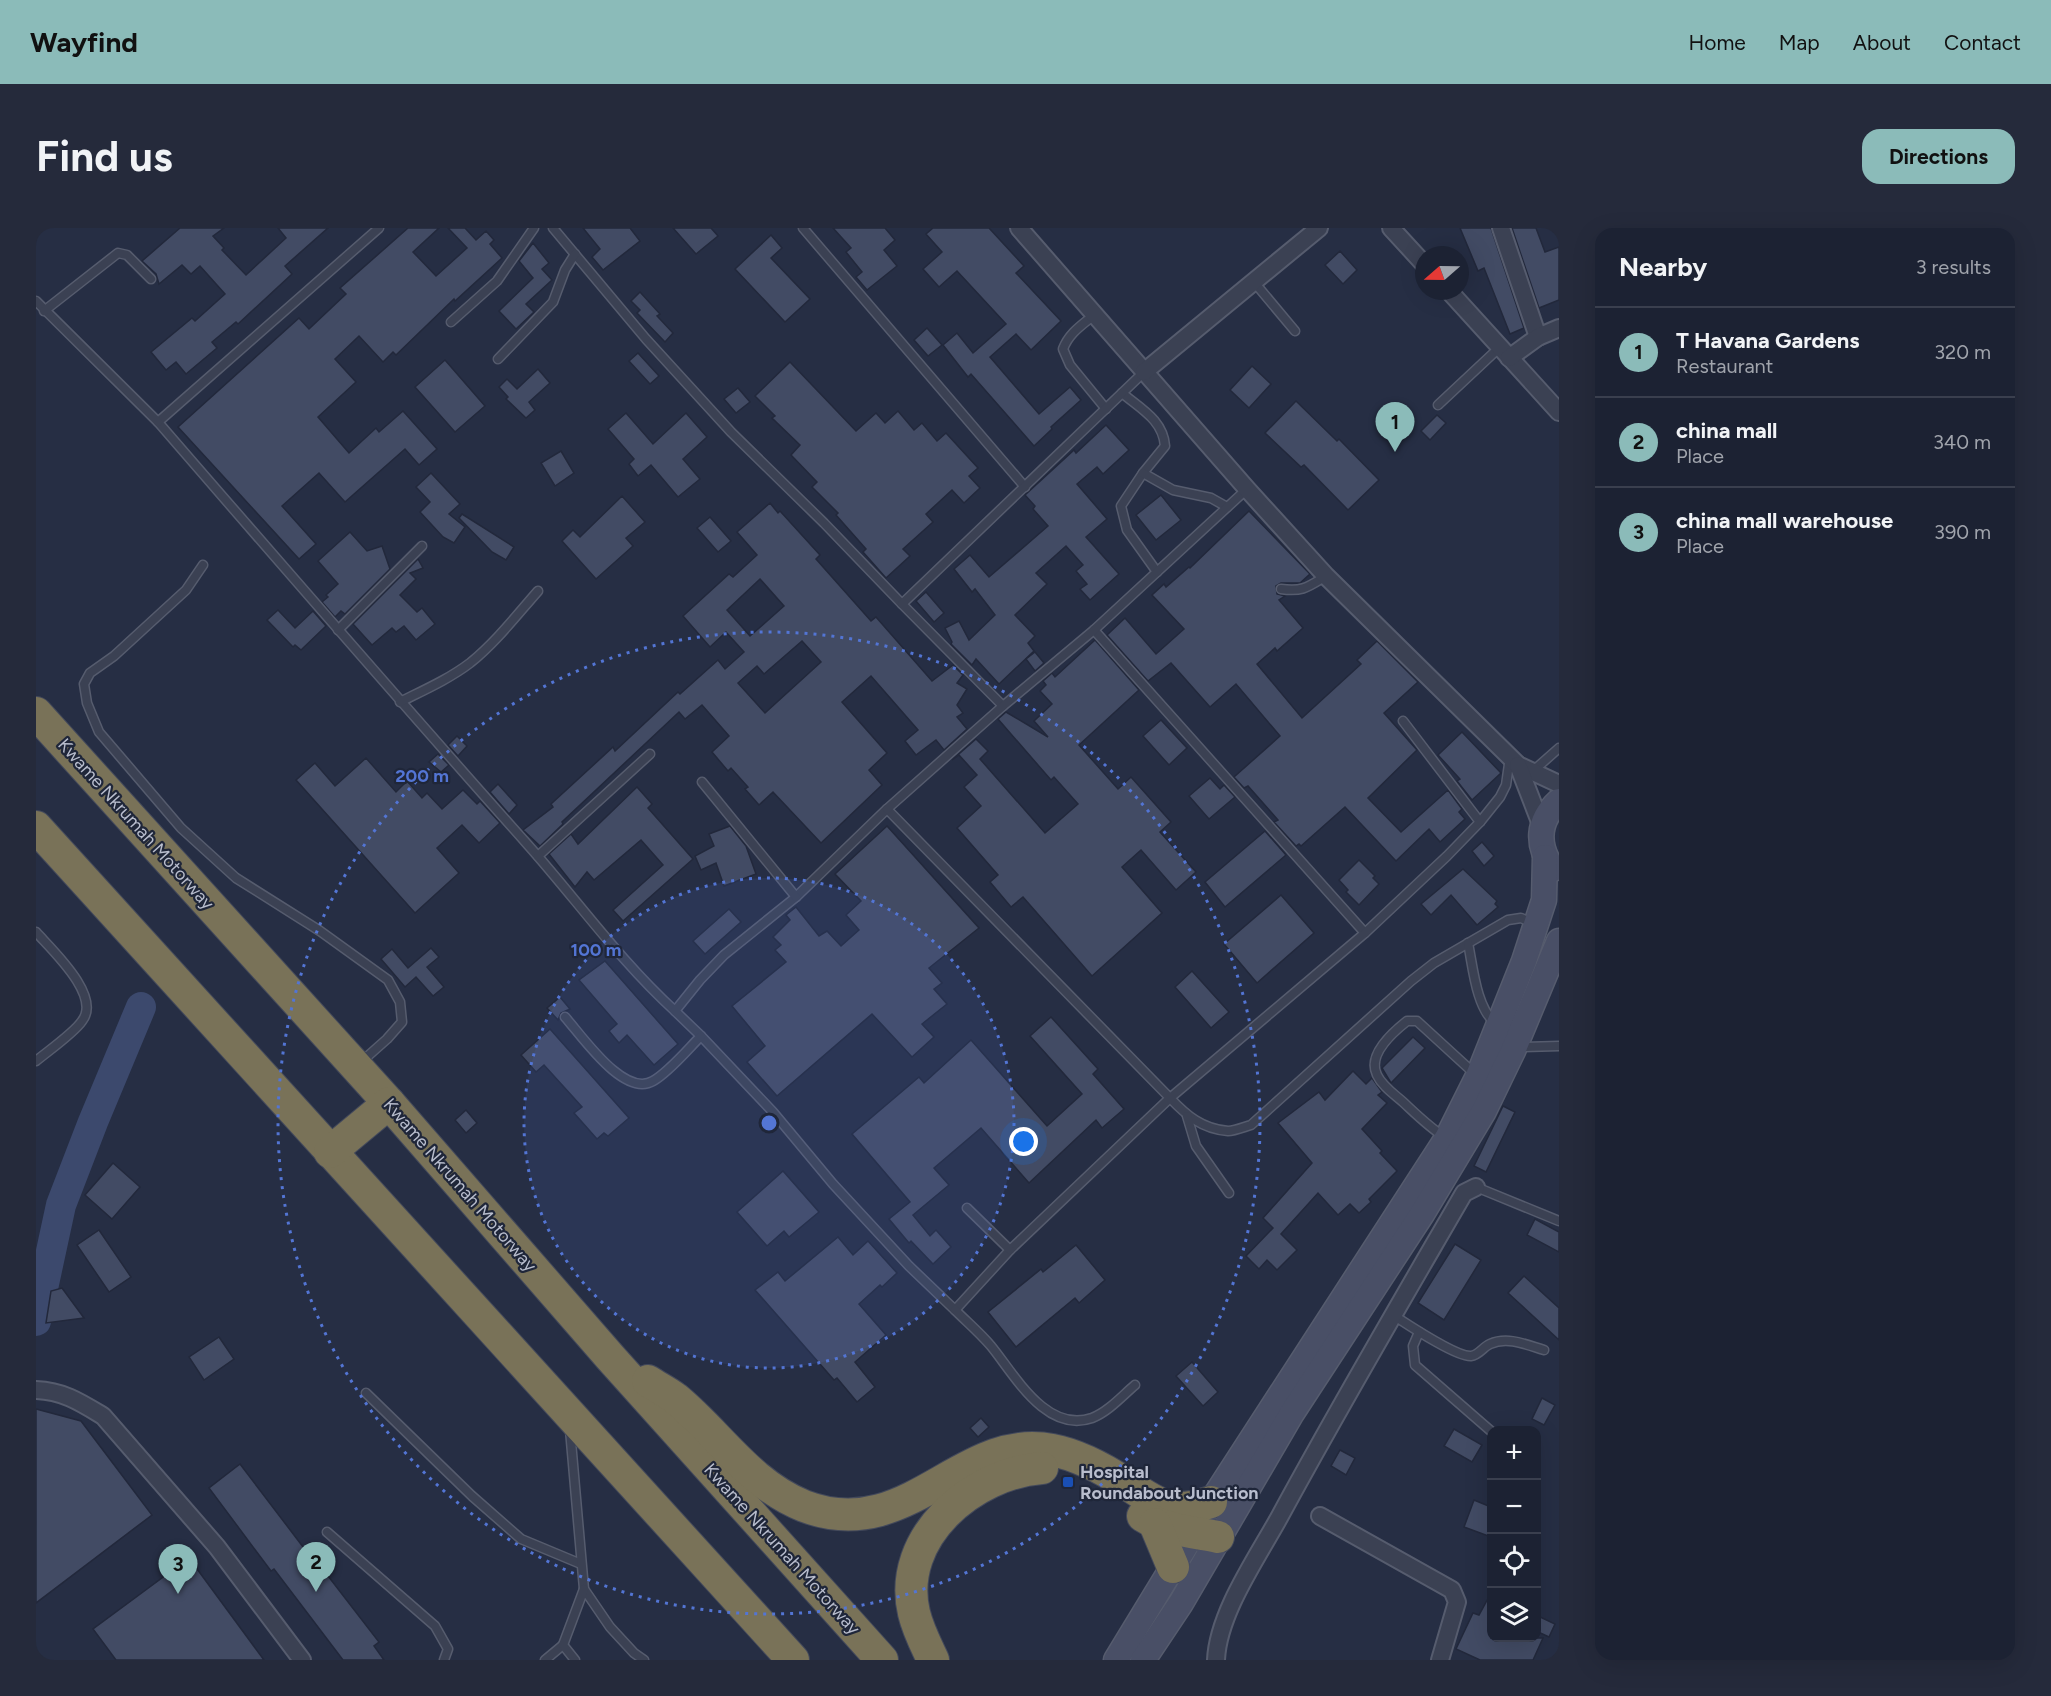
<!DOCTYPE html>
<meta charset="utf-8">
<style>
body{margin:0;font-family:Figtree,sans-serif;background:#252a3b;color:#f1f3f6}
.controls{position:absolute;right:18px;bottom:18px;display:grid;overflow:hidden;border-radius:12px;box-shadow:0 6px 24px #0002}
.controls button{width:54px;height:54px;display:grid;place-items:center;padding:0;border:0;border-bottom:2px solid #3a3f4e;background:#1c2233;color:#f1f3f6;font:30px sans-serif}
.compass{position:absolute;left:1379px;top:18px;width:54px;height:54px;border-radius:50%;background:#1c2233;box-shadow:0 6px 24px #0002;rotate:250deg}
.you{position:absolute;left:988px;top:914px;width:21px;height:21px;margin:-15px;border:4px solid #fff;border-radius:50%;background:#1a73e8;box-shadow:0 0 0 9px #1a73e833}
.badge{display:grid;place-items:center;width:39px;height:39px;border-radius:50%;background:#8bbbb9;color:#111;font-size:20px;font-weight:700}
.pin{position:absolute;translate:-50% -50px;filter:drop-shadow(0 2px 3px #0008)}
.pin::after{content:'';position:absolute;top:32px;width:21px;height:18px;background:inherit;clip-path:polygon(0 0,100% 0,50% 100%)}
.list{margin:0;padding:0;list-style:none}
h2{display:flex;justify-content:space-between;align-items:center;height:78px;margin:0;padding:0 24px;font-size:26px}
h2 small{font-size:20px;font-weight:400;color:#a0a4ac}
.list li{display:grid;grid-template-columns:39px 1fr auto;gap:18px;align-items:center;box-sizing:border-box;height:90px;padding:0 24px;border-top:2px solid #3a3f4e}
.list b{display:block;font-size:22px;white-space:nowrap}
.list p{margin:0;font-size:20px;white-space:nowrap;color:#a0a4ac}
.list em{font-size:20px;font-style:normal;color:#a0a4ac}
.icon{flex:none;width:33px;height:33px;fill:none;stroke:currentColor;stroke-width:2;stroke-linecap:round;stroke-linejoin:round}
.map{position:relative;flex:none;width:1523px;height:1432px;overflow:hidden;border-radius:18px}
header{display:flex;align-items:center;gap:36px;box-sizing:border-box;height:84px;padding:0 30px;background:#8bbbb9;color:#111}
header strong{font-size:28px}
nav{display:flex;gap:33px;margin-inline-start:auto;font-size:21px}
.intro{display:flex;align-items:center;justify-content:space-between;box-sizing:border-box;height:144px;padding:0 36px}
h1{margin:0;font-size:42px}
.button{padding:15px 27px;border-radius:18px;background:#8bbbb9;color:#111;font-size:21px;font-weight:700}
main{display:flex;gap:36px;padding:0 36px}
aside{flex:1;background:#1c2233;border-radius:18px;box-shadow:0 6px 24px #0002}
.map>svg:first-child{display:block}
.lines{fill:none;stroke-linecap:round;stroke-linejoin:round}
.river{stroke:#3c496d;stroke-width:30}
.building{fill:#424b64;stroke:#22283b;stroke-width:1.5;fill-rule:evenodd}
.service-casing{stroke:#565c6e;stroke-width:11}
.minor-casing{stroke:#565c6e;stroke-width:20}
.secondary-casing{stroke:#565c6e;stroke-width:27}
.motorway-casing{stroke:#43495b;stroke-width:34}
.service{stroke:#3b4153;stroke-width:8}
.minor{stroke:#3b4153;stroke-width:16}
.secondary{stroke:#494f66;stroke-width:24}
.motorway{stroke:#797258;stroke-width:32}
.ring{fill:none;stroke:#5375d4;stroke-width:3;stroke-dasharray:3 6}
.transit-dot{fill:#1a4fb4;stroke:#1f2639;stroke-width:2}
.labels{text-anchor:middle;stroke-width:4.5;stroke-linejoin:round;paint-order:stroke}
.street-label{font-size:18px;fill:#b8bdcd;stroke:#1f2639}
.poi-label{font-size:18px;font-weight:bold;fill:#b8bdcd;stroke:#1f2639;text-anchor:start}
.centre{fill:#5375d4;stroke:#1f2639;stroke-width:3}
.ring-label{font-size:18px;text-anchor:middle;font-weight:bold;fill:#5375d4;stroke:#1f2639;stroke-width:4.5;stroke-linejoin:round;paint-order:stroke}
</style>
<header>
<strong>Wayfind</strong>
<nav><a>Home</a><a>Map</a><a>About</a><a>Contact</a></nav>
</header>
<div class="intro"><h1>Find us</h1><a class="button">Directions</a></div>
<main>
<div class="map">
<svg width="1523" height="1432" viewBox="0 0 1523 1432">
<rect width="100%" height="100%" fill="#262e44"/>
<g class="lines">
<!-- river -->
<path class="river" d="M0 1093 25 977 57 894 105 779"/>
</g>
<!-- building -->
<g class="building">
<path d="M144 0H188L177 8 188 20 186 22 210 47 250 10 242 0H292L249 38 256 46 202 96 200 94 176 114 181 120 150 146 140 134 130 142 115 124 156 90 159 93 189 66 164 38 155 46 146 37 123 56 120 46 106 33Z"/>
<path d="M372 0H403L377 24 400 48 431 20 412 0H429L440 12 450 3 458 12 454 16 466 30 419 73 418 71 360 127 357 124 347 134 323 108 299 131 320 154 282 189 313 225 340 200 343 204 367 183 401 221 383 237 369 221 309 274 283 245 246 278 280 316 263 331 142 199 263 90 273 101 310 66 304 60Z"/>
<path d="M547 0H594L604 13 567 42 556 29 564 21Z"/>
<path d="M637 0H675L682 8 660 26Z"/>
<path d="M797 0H849L859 12 848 22 861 38 831 62 820 49 826 44 810 24 815 20Z"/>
<path d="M897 0H953L988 38 980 45 1025 93 995 122 980 106 954 129 1003 186 1034 159 1045 172 1015 199 1016 201 998 218 935 146 932 149 907 117 921 105 937 125 970 96 921 43 903 59 887 41 906 24 890 6Z"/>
<path d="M1424 0H1455L1488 100 1474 106 1448 40 1442 43Z"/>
<path d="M1476 0H1500L1509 24 1523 19V72L1503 80Z"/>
<path d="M735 7 746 20 735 30 774 71 749 94 699 41Z"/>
<path d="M497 15 513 35 506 41 516 52 490 76 498 84 480 101 463 83 497 50 483 33Z"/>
<path d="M1304 23 1321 42 1307 56 1289 37Z"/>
<path d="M604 64 624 86 621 88 637 105 629 114 601 85 604 82 595 73Z"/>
<path d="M891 100 906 117 892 128 878 112Z"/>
<path d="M602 125 623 148 614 156 593 133Z"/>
<path d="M409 132 449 178 419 204 379 159Z"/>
<path d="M754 134 820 203 840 185 849 195 862 183 878 202 886 195 901 213 910 205 942 240 933 248 944 260 928 275 916 262 890 286 897 294 867 321 874 328 850 350 827 324 830 321 800 287 802 285 776 259 781 254 755 227 764 217 736 190 739 188 719 168Z"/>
<path d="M1216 138 1235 156 1213 180 1194 162Z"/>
<path d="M502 141 514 155 493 174 499 182 490 190 470 171 472 169 463 159 471 151 481 161Z"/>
<path d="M702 160 714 174 700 185 688 171Z"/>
<path d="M1260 173 1301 213 1303 211 1343 252 1312 282 1268 237 1265 239 1229 205Z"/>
<path d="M590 185 617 216 650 185 671 209 647 231 664 251 642 269 615 237 602 248 593 236 598 231 572 201Z"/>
<path d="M1401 187 1410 195 1394 212 1385 203Z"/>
<path d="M1070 197 1093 222 1067 246 1061 239 1041 256 1071 291 1050 309 1083 346 1054 372 1044 361 1051 356 1040 343 1047 337 1030 318 1000 345 1011 356 979 387 999 408 992 415 998 423 963 456 940 431 936 437 915 416 916 414 909 400 923 393 933 412 959 387 939 361 936 364 918 341 934 327 953 349 1012 298 997 281 999 278 989 267 1038 222 1040 225Z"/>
<path d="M525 223 538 245 519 258 505 235Z"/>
<path d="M395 245 424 276 413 286 429 299 418 315 407 309 384 284 394 274 380 259Z"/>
<path d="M1125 267 1145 292 1120 312 1100 287Z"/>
<path d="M586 268 609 294 590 310 597 318 560 351 526 313 537 302 544 309Z"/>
<path d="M734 275 742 285 744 283 784 327 780 331 835 393 840 389 896 453 917 437 927 447 921 455 931 461 921 477 927 485 921 489 931 501 908 522 900 512 880 527 869 513 882 502 835 448 806 474 851 525 833 542 846 557 785 615 737 564 723 577 709 561 712 559 695 540 692 543 676 524 693 508 666 477 649 491 643 484 526 594 527 596 504 618 487 602 517 579 515 576 577 519 579 523 642 464 644 466 682 432 689 441 708 424 690 404 674 419 647 388 693 346 697 349 721 327 701 304ZM724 351 748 378 714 408 691 382ZM766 413 785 434 729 485 702 455 721 438 728 446Z"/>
<path d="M1213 283 1274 346 1264 355H1245L1240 358 1241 366 1249 368 1243 372 1267 400 1241 423 1239 420 1221 436 1266 490 1325 436 1321 432 1341 413 1382 454 1348 485 1381 522 1332 570 1365 604 1412 562 1426 581 1423 584 1429 591 1404 614 1393 601 1360 633 1309 579 1265 618 1263 616 1260 618 1238 594 1242 592 1212 558 1208 560 1198 549 1244 508 1200 456 1174 479 1135 435 1112 453 1071 407 1089 390 1120 426 1148 401 1116 367 1128 356 1130 359 1153 339 1154 340Z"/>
<path d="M426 286 478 319 470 332 456 324 423 290Z"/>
<path d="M674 289 695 313 682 324 661 300Z"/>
<path d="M314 304 331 323 346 318 354 341 309 386 305 383 299 389 286 374 292 369 290 367 302 356 282 333Z"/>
<path d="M382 331 387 340 374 345 380 351 364 367 381 384 386 380 399 396 380 412 368 398 360 404 356 400 336 417 317 396Z"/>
<path d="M890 364 908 385 898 394 880 373Z"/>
<path d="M242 382 259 400 277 383 290 398 265 422 259 417 257 419 231 392Z"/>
<path d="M1059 412 1103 462 1043 517 1082 561 1095 549 1135 594 1124 604 1160 644 1140 662 1105 622 1086 639 1126 685 1056 748 987 669 975 679 954 654 962 647 921 600 945 578 928 559 941 547 923 527 916 532 940 511 952 523 944 531 1009 605 1042 576 1018 549 1015 552 962 491 970 484 1012 509 998 493 1016 476 1004 463 1010 457 1007 453 1016 445 1019 449Z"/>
<path d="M999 424 1008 435 999 443 990 431Z"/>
<path d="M1125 492 1151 520 1133 537 1107 508Z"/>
<path d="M1426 504 1465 545 1436 572 1421 553 1424 551 1402 527Z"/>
<path d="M421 508 431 518 422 528 412 517Z"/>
<path d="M402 526 413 537 405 544 393 534Z"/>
<path d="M330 530 360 564 371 553 386 570 391 565 406 581 427 562 441 576 444 573 464 595 443 615 426 597 401 620 423 645 379 685 260 552 279 535 299 558Z"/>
<path d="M1174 550 1184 561 1188 557 1199 569 1173 591 1153 568Z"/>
<path d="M462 556 481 577 473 586 454 564Z"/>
<path d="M601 559 616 576 612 580 657 631 587 693 577 682 627 637 605 612 558 652 551 644 539 659 513 626 535 606 542 616Z"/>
<path d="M694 598 710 618 720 646 688 658 680 635 665 642 659 628 678 618 673 606Z"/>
<path d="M851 598 943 700 893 740 906 755 898 761 911 776 886 796 898 809 876 829 836 786 741 868 711 834 729 818 696 778 750 734 739 722 745 717 737 709 754 692 750 687 760 679 783 708 791 703 805 718 823 702 810 687 825 673 799 646Z"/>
<path d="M1229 603 1250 627 1189 679 1169 654Z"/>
<path d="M1446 614 1458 628 1448 638 1436 623Z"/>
<path d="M1323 632 1339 648 1337 650 1343 656 1323 677 1310 664 1312 662 1303 652Z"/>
<path d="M1427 641 1461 673 1459 676 1462 679 1441 697 1415 667 1395 687 1385 676Z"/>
<path d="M1245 667 1278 705 1221 755 1188 716Z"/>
<path d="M693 681 705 694 669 726 657 713Z"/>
<path d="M395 720 403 729 391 739 408 759 397 768 380 749 369 759 345 731 356 721 372 740Z"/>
<path d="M569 733 642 816 618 837 591 807 583 815 573 803 581 796 543 752Z"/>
<path d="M1156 743 1193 784 1175 800 1139 759Z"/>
<path d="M524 769 534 781 525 785 522 792 511 780Z"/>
<path d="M1015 789 1062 841 1057 846 1088 881 1066 900 1060 892 993 955 945 900 898 940 913 957 877 987 894 1008 900 1002 915 1019 897 1036 875 1013 873 1015 853 991 874 974 816 906 883 849 888 855 935 812 1011 898 1046 866 994 808Z"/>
<path d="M514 801 593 890 572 908 568 905 561 911 538 885 546 879 508 837 500 844 485 827Z"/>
<path d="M1377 809 1389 820 1355 855 1346 840Z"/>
<path d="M1317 843 1330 856 1336 850 1346 864 1342 867 1351 875 1326 901 1346 923 1344 925 1361 943 1333 971 1335 974 1323 985 1314 976 1302 987 1282 965 1245 1006 1261 1022 1241 1042 1231 1032 1223 1041 1210 1028 1237 1000 1227 990 1276 935 1242 895 1283 864 1289 872Z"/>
<path d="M1467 878 1479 884 1450 944 1438 938Z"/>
<path d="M430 882 441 895 430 905 419 892Z"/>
<path d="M77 935 104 959 76 991 49 967Z"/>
<path d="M747 943 783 984 753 1009 748 1003 731 1018 701 984Z"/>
<path d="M1499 991 1523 1004V1024L1491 1007Z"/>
<path d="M63 1002 95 1049 73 1064 41 1017Z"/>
<path d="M802 1009 817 1027 832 1013 861 1045 846 1059 844 1057 823 1076 850 1107 819 1134 839 1159 821 1174 801 1150 798 1152 719 1062 742 1044 749 1053Z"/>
<path d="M1419 1016 1445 1032 1408 1092 1382 1075Z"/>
<path d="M1040 1017 1069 1052 1043 1075 1039 1070 980 1119 952 1084 1005 1041 1007 1044Z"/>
<path d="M1488 1048 1523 1080V1112L1472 1065Z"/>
<path d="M26 1060 48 1090 10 1095 15 1063Z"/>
<path d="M183 1109 198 1131 168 1152 153 1129Z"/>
<path d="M1156 1134 1182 1164 1167 1178 1140 1148Z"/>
<path d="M1506 1170 1519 1177 1508 1197 1496 1191Z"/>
<path d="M0 1181 45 1193 116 1287 0 1375Z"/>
<path d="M945 1190 953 1199 942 1209 934 1200Z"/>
<path d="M1418 1201 1446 1217 1436 1234 1408 1218Z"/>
<path d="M1304 1222 1319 1230 1310 1247 1295 1238Z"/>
<path d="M204 1236 280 1336 282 1335 343 1414 338 1418 348 1432H307L238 1341 235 1343 173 1260Z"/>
<path d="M1438 1272 1455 1279V1309L1428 1299Z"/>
<path d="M153 1330 228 1432H80L57 1401Z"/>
<path d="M1455 1365V1410H1507L1497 1432H1444L1420 1421 1437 1385 1443 1387Z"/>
<path d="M1500 1387 1519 1396 1513 1409 1500 1403Z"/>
</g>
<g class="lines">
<defs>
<g id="service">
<path d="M343 0 122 194C245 336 367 477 492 617 541 672 584 733 639 783"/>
<path d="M517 0 610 111 695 204 788 295 866 376"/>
<path d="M767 0 989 259"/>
<path d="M1218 54 1259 103"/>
<path d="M0 73 122 194"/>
<path d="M8 83 82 25 91 27 115 51"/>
<path d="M1058 87C1046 97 1033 105 1027 121L1034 137 1070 181"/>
<path d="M415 94 461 53 498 0"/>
<path d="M462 131 517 74 529 42 539 26"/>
<path d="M1086 165C1105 181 1127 192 1129 218L1107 245 1085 278 1091 302 1121 344"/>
<path d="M1402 177 1464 119"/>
<path d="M1107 245 1137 262 1175 270 1191 279"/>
<path d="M167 337 150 362 78 428 54 445 48 456 51 475 63 504 145 600 200 650 284 703 352 752 364 774 366 794 351 811 324 835"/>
<path d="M1245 361C1267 364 1272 359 1290 348"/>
<path d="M302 402 386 318"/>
<path d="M1058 402 1329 705"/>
<path d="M364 474C388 462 413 451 434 435 459 415 480 388 502 363"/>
<path d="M967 478 866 376 1108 144"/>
<path d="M1367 493 1444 594"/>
<path d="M1474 529 1470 557 1464 569 1444 594 1411 628 1329 705 1134 870 974 1022 919 1082 873 1038 797 956 737 884 665 808 639 783 664 752 688 727 760 669 851 581 1134 870C1150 887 1166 901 1192 903 1199 903 1208 899 1215 897L1375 753 1398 735 1472 692 1485 690 1497 695"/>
<path d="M1497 543 1523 520"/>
<path d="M666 554 760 669"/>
<path d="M851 581 967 478 1058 402 1211 261"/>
<path d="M502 628 614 526"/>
<path d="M0 704C16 722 66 768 46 793 38 805 12 823 0 833"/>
<path d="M1432 715C1437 739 1440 780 1460 796"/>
<path d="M529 789C546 808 588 870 617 853 633 844 652 821 665 808"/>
<path d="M1482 821 1487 819 1523 818"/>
<path d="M1151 888 1160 918 1193 965"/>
<path d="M1410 910C1394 900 1381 887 1367 874 1358 866 1346 858 1341 847 1331 827 1357 804 1371 793H1381L1440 847"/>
<path d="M1440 959 1523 993"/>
<path d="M931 980 974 1022"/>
<path d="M919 1082C931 1094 944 1105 955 1118 978 1146 1010 1206 1056 1190 1072 1184 1086 1168 1099 1157"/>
<path d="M1357 1087C1371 1096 1420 1129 1435 1128 1443 1127 1447 1119 1454 1116 1472 1108 1491 1117 1508 1122"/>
<path d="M1383 1104 1377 1118 1379 1137 1456 1204"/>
<path d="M330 1165 436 1268 485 1311 545 1336"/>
<path d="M534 1202 548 1361 574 1399 598 1425 608 1432"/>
<path d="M291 1304 399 1398 412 1421 408 1432"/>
<path d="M509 1432 527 1417"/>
<path d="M539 1432 527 1417 548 1361"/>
</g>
<g id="minor">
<path d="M983 0 1211 261 1290 348 1482 537 1523 556"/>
<path d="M1355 0 1388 36"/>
<path d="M1465 0 1502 109"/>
<path d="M1413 63 1523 184"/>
<path d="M1473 130 1502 109 1523 100"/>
<path d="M1108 144 1283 0"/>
<path d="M1482 537 1506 599"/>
<path d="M0 1162C27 1163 44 1174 67 1188L181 1319 266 1432"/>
<path d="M1284 1288 1416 1362 1421 1374 1404 1432"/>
<path d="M1180 1432C1182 1385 1221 1330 1244 1288 1303 1179 1366 1072 1428 965L1440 959"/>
</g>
<g id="secondary">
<path d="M1517 641C1500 617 1501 593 1523 573"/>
<path d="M1080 1432 1158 1304 1175 1274 1411 910 1442 848 1488 733 1508 672 1509 629"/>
<path d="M1107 1432 1145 1375 1256 1185 1386 986 1448 883 1477 823 1523 713"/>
</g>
<g id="motorway">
<path d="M0 485 353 875 574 1129 846 1432"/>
<path d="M0 599 757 1432"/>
<path d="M294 924 353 875"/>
<path d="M612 1153C621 1159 631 1164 639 1170 683 1206 713 1256 768 1278 872 1318 925 1204 1016 1222 1043 1227 1068 1241 1091 1256 1104 1264 1119 1276 1135 1279 1148 1282 1162 1278 1175 1274"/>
<path d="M1107 1288C1129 1302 1157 1304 1182 1309"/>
<path d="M1119 1296 1137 1339"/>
<path d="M897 1432C890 1417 882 1402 878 1385 860 1309 937 1245 1006 1240"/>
</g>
</defs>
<!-- service casing -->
<use href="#service" class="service-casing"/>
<!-- minor casing -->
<use href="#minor" class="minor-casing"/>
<!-- secondary casing -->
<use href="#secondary" class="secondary-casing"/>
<!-- motorway casing -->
<use href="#motorway" class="motorway-casing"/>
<!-- service -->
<use href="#service" class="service"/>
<!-- minor -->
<use href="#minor" class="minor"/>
<!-- secondary -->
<use href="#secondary" class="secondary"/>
<!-- motorway -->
<use href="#motorway" class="motorway"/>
</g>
<!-- distance rings -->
<circle cx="733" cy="895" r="245" fill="#5375d4" fill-opacity=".12"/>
<g class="ring">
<circle cx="733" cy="895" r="245"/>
<circle cx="733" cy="895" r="491"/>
</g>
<!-- markers -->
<rect class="transit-dot" x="1026" y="1248" width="12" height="12" rx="3"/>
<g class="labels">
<!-- street labels -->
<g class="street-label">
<text transform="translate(100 596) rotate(48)" y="6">Kwame Nkrumah Motorway</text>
<text transform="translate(424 957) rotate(49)" y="6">Kwame Nkrumah Motorway</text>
<text transform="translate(746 1321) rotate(48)" y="6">Kwame Nkrumah Motorway</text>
</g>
<!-- poi labels -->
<g class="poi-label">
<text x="1044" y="1250">Hospital<tspan x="1044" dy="21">Roundabout Junction</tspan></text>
</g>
</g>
<circle cx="733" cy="895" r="9" class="centre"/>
<g class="ring-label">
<text x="386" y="554">200 m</text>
<text x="560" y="728">100 m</text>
</g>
</svg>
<div class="controls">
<button>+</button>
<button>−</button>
<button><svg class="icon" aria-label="locate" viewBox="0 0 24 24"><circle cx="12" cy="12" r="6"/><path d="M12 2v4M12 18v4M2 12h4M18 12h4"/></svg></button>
<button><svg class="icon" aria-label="layers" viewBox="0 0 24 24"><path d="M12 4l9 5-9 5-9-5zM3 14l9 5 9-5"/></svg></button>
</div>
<svg class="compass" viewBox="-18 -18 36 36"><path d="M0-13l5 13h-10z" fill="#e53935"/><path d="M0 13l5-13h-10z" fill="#a0a4ac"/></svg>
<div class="you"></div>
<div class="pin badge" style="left:1359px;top:224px">1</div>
<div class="pin badge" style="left:280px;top:1364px">2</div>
<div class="pin badge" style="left:142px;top:1366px">3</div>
</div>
<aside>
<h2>Nearby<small>3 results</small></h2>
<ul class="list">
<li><span class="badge">1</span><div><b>T Havana Gardens</b><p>Restaurant</p></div><em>320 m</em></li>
<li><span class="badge">2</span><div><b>china mall</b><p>Place</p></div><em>340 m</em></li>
<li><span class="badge">3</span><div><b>china mall warehouse</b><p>Place</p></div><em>390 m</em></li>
</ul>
</aside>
</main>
